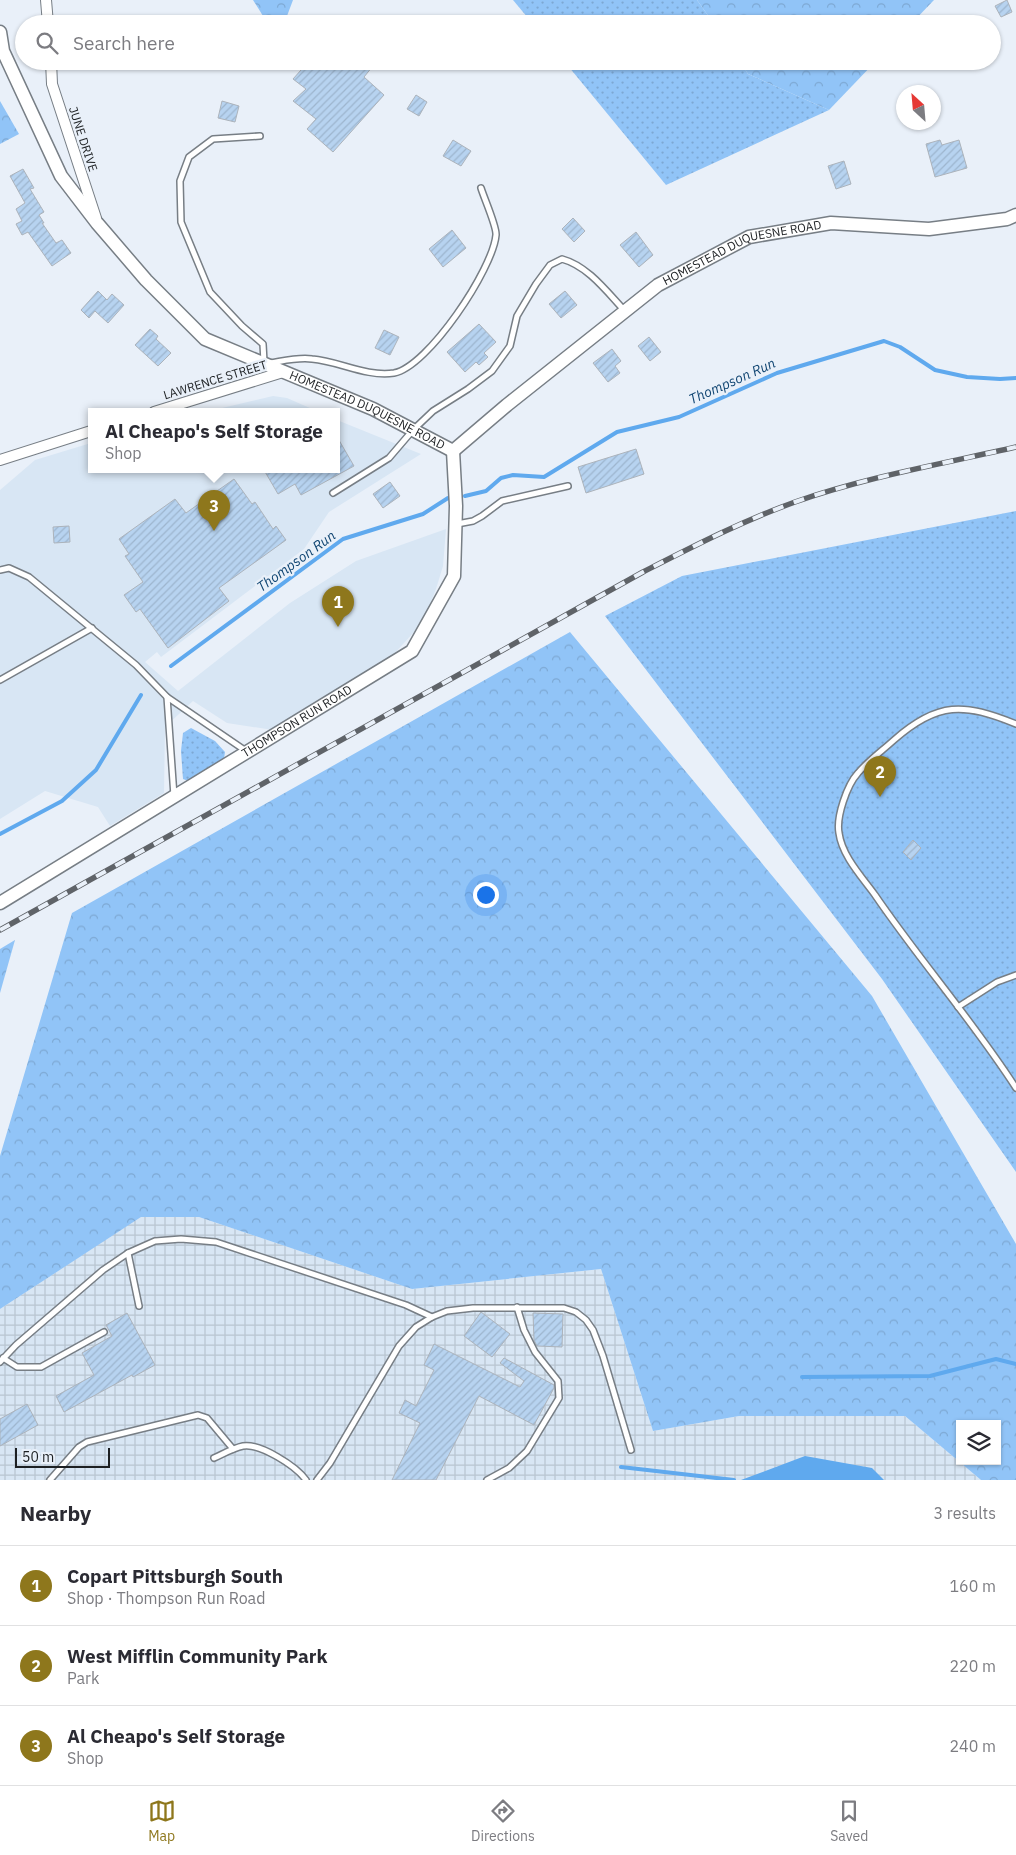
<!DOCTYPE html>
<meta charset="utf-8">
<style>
body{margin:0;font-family:"IBM Plex Sans",sans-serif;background:#f2f2f3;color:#2b2b33}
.controls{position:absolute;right:15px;bottom:15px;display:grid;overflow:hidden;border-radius:0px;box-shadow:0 1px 4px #0004}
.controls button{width:45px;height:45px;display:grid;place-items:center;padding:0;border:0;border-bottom:1px solid #e1e1e2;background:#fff;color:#2b2b33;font:25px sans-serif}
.compass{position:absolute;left:896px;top:85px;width:45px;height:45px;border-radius:50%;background:#fff;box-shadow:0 1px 4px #0004;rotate:334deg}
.scale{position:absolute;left:15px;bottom:12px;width:95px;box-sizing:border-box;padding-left:5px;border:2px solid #1d2023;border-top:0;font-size:14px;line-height:18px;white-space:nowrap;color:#1d2023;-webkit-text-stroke:4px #e9f0f9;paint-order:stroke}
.you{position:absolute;left:485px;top:894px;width:18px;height:18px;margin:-12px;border:4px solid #fff;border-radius:50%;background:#1a73e8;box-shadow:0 0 0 8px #1a73e833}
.badge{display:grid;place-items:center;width:32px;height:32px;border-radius:50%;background:#8e771c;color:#fff;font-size:16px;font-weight:700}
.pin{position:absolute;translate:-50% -41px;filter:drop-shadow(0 1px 2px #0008)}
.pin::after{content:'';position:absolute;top:26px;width:18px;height:15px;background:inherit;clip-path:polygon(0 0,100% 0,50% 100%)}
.popup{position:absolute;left:88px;top:408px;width:252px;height:65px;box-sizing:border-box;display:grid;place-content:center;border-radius:0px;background:#fff;filter:drop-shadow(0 1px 4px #0005);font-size:16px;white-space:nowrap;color:#7c7c81}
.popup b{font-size:19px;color:#2b2b33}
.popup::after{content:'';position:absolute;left:50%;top:100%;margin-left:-10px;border:10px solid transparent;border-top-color:#fff}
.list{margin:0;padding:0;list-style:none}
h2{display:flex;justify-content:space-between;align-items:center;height:65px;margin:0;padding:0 20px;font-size:21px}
h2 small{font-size:16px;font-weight:400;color:#7c7c81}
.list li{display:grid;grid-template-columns:32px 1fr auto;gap:15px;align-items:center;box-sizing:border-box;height:80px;padding:0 20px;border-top:1px solid #e1e1e2}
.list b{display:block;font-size:19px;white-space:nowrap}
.list p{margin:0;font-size:16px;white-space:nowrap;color:#7c7c81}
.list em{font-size:16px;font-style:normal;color:#7c7c81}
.icon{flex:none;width:28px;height:28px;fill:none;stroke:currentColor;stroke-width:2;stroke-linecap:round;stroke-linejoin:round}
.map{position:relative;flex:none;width:1016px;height:1480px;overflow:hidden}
.search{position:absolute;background:#fff;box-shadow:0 1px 4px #0004;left:15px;right:15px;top:15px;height:55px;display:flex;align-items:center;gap:12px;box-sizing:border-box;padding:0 18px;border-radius:28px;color:#7c7c81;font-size:19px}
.sheet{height:305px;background:#fff}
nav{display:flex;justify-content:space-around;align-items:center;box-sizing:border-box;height:70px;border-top:1px solid #e1e1e2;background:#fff;font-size:14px;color:#7c7c81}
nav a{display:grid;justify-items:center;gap:2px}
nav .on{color:#8e771c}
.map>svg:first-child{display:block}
.built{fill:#d8e6f4}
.industrial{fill:url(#industrial-grid)}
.grass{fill:url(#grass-dots)}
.forest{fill:url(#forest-crowns);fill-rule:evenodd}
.water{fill:#5fa9ee}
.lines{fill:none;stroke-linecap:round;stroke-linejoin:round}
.stream{stroke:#5fa9ee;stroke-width:4}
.building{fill:url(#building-hatch);stroke:#acb3bb}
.service-casing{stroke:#777e85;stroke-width:8}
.minor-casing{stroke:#777e85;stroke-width:12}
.tertiary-casing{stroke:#777e85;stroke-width:15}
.service{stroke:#fff;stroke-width:5}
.minor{stroke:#fff;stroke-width:10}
.tertiary{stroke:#fff;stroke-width:12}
.rail-casing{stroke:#5f6368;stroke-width:5.5}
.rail{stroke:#e9f0f9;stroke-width:4;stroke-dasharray:11;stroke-linecap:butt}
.labels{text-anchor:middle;stroke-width:4.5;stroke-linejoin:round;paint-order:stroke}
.street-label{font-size:12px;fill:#1d2023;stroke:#e9f0f9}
.water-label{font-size:14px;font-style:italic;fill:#104572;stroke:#e9f0f9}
</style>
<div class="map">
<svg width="1016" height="1480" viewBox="0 0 1016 1480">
<defs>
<pattern id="industrial-grid" width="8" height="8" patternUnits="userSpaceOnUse" patternTransform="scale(1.25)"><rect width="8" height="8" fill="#d8e6f4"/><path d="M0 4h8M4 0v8" fill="none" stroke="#b9c5d1"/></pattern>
<pattern id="grass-dots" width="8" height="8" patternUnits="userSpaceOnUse" patternTransform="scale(1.25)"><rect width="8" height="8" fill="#91c4f7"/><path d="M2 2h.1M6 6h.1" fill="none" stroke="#7da8d3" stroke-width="1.8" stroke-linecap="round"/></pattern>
<pattern id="forest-crowns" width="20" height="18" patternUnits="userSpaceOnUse" patternTransform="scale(1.25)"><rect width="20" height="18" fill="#91c4f7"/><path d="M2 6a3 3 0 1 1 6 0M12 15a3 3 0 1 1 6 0" fill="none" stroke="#7da8d3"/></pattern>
<pattern id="building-hatch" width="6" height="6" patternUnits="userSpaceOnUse" patternTransform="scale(1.25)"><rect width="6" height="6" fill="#b7d3f0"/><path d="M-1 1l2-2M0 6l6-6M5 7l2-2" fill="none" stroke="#9db5ce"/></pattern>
</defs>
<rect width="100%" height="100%" fill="#e9f0f9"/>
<!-- built -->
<g class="built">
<path d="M273 396 287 398 319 412H205Z"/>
<path d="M337 420 421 454 329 512 304 549 161 657 157 652 145 662 178 691 290 603 356 561 446 529 443 566 436 589 426 614 414 632 393 655 273 730 227 723 193 701 165 727 164 793 110 826 98 807 45 791 0 819V490L35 460 91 443V470H336Z"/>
</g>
<!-- industrial -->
<path class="industrial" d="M140 1217H199L412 1289 601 1269 653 1431 739 1416H905L981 1480H0V1309Z"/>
<!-- grass -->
<g class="grass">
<path d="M513 0H697L714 24H533Z"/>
<path d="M564 61H740L748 74 829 110 666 185Z"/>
<path d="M1016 511V1172L882 979 605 616 682 576Z"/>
<path d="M191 728 215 741 225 752 224 759 191 782 183 779 181 751 183 733Z"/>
</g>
<!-- forest -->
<g class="forest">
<path d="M253 0H293L284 24H268Z"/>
<path d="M697 0H934L911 24H714Z"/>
<path d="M740 61H876L829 110 748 74Z"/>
<path d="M0 101 19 134 0 144Z"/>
<path d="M570 632 872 996 1016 1244V1480H981L905 1416H739L653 1431 601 1269 412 1289 199 1217H141L0 1309V1156L72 913ZM960 1424H997V1461H960Z"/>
<path d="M15 940 0 993V949Z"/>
</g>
<!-- water -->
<path class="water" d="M805 1456 872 1468 884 1480H741Z"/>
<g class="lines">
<!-- stream -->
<g class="stream">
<path d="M465 496 486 491 501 478 513 475 544 477 617 432 679 417 777 373 884 341 900 347 935 370 967 377 1000 379 1016 378"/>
<path d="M171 666 343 539 423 514 448 498"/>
<path d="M0 834 62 801 96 770 141 695"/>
<path d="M802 1377 930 1376 996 1359 1016 1364"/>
<path d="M621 1467 734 1480"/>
</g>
</g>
<!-- building -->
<g class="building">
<path d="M1007 0 1012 12 1001 17 995 6Z"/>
<path d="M309 61H377L364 77 384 95 333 152 307 129 316 119 293 101 306 89 293 79Z"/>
<path d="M416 95 427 102 419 116 407 109Z"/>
<path d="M222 101 239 106 235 122 218 118Z"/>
<path d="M453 140 471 151 461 166 443 156Z"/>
<path d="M940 140 942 145 959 140 967 168 935 177 926 144Z"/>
<path d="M844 161 851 184 836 189 828 166Z"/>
<path d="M23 169 34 188 30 189 44 212 39 215 44 223H42L56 243 62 240 71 253 52 266 28 232 22 235 16 224 22 221 16 209 25 203 10 176Z"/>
<path d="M573 218 585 231 574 242 562 229Z"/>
<path d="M452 230 466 248 443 267 429 249Z"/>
<path d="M636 232 653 255 639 267 620 245Z"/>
<path d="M98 291 107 300 112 294 124 305 108 323 95 311 89 318 81 310Z"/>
<path d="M565 291 577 305 561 318 549 304Z"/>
<path d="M479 324 496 342 484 353 488 357 479 365 476 362 465 372 447 352Z"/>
<path d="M150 329 158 336 156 339 171 353 158 366 135 345Z"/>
<path d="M384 330 399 337 390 355 375 348Z"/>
<path d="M649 337 661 352 650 361 638 346Z"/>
<path d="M612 349 621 361 615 366 620 373 608 382 593 363Z"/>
<path d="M336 435 354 466 301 495 295 484 278 494 264 470H336Z"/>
<path d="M636 449 644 474 586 493 578 467Z"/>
<path d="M234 479 252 504 255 502 273 529 276 526 286 540 219 588 229 601 168 648 140 609 136 612 124 595 143 582 125 556 129 554 119 539 175 499 186 513Z"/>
<path d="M390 482 400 496 383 508 373 494Z"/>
<path d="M69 526 70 542 54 543 53 527Z"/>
<path d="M913 840 921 848 911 860 903 852Z"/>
<path d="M481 1312 510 1334 492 1357 464 1336Z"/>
<path d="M127 1313 155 1365 133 1377 132 1375 64 1412 56 1396 94 1375 82 1353 112 1336 106 1325Z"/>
<path d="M533 1313 563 1314 562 1347 537 1346 534 1340Z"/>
<path d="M434 1344 520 1387 524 1381 500 1363 504 1358 554 1385V1388L534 1425 479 1396 436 1480H392L420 1423 399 1413 405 1400 416 1406 434 1370 424 1365Z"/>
<path d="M27 1404 38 1425 0 1446V1419Z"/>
</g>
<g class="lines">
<defs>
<g id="service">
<path d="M260 136 213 139 189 157 180 181 181 222 210 292 242 326 263 344 264 362"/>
<path d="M270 363C283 361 298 357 312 359 339 361 365 377 394 373 428 367 493 269 496 235 497 227 484 198 481 188"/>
<path d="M333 493 389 458 413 430 433 411 468 389 492 371 510 346 517 316 536 284 550 265 562 259C588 266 607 292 625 311"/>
<path d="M457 524 473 521 482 516 502 501 568 486"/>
<path d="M0 570 9 568 29 577 136 665 167 697"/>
<path d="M0 680 92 628"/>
<path d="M1016 724C964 703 938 701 894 740 883 750 868 761 858 773 847 785 836 817 839 833 842 856 862 877 875 895 920 961 973 1021 1016 1088"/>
<path d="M174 796 167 697 246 751"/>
<path d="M958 1007 997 982 1016 975"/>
<path d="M128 1253 139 1306"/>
<path d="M3 1358 17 1367H41L104 1332"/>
<path d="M0 1362 16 1345 103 1270 128 1253 155 1241 181 1239 216 1242 406 1305 432 1317"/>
<path d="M214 1458C223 1454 233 1448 243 1446 260 1443 296 1466 306 1480"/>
<path d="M50 1480 79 1447 87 1442 198 1415 207 1418 233 1449"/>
<path d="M317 1480 330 1463 399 1346 416 1327 432 1317 447 1311 473 1308H564L576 1312 586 1320 593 1330 603 1356 631 1450"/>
<path d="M487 1480 509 1468 527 1451 559 1398 558 1381 535 1352 524 1330 517 1307"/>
</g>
<g id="minor">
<path d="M46 0 48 24"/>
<path d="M51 61 52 84 96 218"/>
<path d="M154 412 283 372"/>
<path d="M0 460 91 431"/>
</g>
<g id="tertiary">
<path id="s1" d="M0 32 3 51 61 176 97 223 146 280 205 339 373 409 453 451"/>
<path id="s2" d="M453 451 507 405 658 285 749 237 831 223 929 229 1007 219 1016 215"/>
<path id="s3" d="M0 903 412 651 454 576 456 506 453 451"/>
</g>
</defs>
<!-- service casing -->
<use href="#service" class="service-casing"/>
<!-- minor casing -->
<use href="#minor" class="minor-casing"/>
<!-- tertiary casing -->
<use href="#tertiary" class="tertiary-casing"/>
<!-- service -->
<use href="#service" class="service"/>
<!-- minor -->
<use href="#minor" class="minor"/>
<!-- tertiary -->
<use href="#tertiary" class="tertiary"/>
<defs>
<path id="rail" d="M0 930 643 572C692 547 742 521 795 502 866 477 942 464 1016 447"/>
</defs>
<!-- rail casing -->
<use href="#rail" class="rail-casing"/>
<!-- rail -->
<use href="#rail" class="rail"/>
</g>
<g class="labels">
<!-- street labels -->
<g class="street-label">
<text transform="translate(83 139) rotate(72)" y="4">JUNE DRIVE</text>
<text dy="4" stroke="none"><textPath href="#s2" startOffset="355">HOMESTEAD DUQUESNE ROAD</textPath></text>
<text transform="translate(215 380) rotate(-17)" y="4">LAWRENCE STREET</text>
<text dy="4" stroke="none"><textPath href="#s1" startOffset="552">HOMESTEAD DUQUESNE ROAD</textPath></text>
<text dy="4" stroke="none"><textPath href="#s3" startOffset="348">THOMPSON RUN ROAD</textPath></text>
</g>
<!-- water labels -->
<g class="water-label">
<text transform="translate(732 381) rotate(-24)" y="5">Thompson Run</text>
<text transform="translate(296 561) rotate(-36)" y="5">Thompson Run</text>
</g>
</g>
</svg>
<div class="controls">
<button><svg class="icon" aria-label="layers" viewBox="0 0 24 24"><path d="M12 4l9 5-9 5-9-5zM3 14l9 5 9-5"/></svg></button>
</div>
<svg class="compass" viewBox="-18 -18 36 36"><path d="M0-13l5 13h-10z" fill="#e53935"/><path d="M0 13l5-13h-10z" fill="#7c7c81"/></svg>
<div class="scale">50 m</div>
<div class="you"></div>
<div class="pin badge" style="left:338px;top:627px">1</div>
<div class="pin badge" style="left:880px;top:797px">2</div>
<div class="pin badge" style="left:214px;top:531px">3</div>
<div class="popup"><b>Al Cheapo's Self Storage</b>Shop</div>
<div class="search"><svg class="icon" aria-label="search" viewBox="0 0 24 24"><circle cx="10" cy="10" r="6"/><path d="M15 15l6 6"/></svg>Search here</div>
</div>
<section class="sheet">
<h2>Nearby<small>3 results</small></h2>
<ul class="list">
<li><span class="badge">1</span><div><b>Copart Pittsburgh South</b><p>Shop · Thompson Run Road</p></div><em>160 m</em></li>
<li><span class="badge">2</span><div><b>West Mifflin Community Park</b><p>Park</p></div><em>220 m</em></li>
<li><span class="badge">3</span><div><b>Al Cheapo's Self Storage</b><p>Shop</p></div><em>240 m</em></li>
</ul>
</section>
<nav>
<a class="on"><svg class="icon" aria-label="map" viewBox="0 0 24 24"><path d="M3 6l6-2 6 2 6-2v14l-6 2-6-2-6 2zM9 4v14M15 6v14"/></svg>Map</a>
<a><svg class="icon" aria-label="directions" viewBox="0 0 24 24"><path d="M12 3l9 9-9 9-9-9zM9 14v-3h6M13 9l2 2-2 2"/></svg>Directions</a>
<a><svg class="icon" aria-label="saved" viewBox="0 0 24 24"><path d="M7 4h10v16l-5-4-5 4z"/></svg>Saved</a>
</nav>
